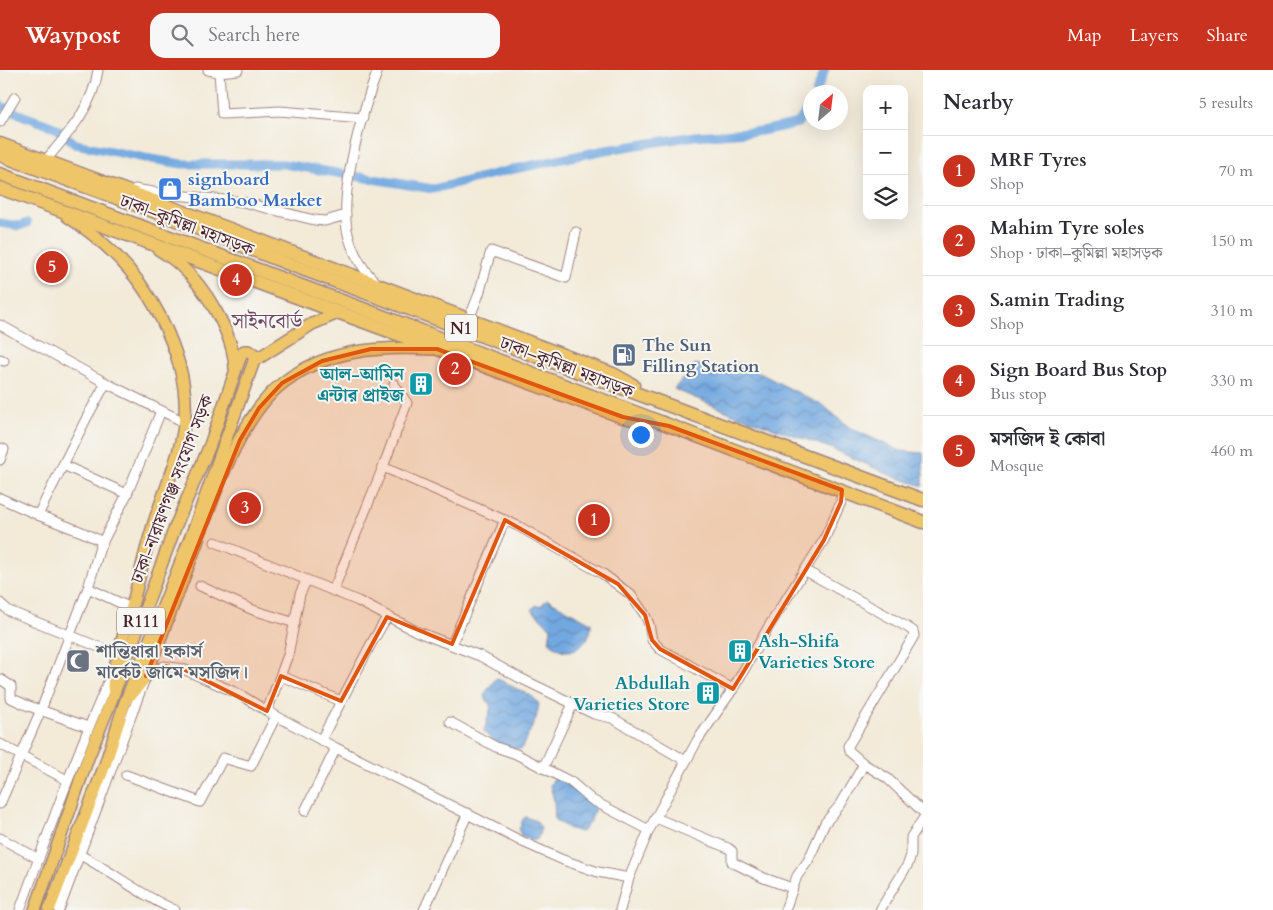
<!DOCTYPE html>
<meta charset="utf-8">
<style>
body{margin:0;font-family:Cardo,"Noto Serif Bengali",serif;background:#f7f7f7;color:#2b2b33}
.controls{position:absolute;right:15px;top:15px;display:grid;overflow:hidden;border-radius:10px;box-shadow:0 5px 20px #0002}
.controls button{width:45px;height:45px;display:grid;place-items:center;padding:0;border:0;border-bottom:1px solid #e1e1e2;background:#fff;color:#2b2b33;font:25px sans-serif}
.compass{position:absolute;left:803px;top:15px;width:45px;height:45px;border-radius:50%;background:#fff;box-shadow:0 5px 20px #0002;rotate:28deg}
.you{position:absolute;left:640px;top:364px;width:18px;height:18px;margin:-12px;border:4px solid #fff;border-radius:50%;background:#1a73e8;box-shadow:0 0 0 8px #1a73e833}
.badge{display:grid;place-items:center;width:32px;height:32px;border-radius:50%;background:#c8321e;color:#fff;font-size:16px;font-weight:700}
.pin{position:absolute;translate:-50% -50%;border:2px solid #fff;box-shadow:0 1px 5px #0006}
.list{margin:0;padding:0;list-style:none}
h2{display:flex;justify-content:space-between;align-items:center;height:65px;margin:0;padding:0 20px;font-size:21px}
h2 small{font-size:16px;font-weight:400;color:#7c7c81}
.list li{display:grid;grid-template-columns:32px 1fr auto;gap:15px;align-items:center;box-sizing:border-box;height:70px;padding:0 20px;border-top:1px solid #e1e1e2}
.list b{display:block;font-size:19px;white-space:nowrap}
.list p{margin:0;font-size:16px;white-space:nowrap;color:#7c7c81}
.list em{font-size:16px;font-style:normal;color:#7c7c81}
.icon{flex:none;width:28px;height:28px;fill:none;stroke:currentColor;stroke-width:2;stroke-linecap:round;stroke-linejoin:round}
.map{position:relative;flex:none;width:923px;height:840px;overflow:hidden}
header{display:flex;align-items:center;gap:30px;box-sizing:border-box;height:70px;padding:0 25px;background:#c8321e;color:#fff}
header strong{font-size:24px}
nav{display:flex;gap:28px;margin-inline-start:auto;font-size:18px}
.search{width:350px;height:45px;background:#f7f7f7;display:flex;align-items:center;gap:12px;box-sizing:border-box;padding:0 18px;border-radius:15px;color:#7c7c81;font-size:19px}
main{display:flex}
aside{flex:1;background:#fff}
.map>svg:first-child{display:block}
.water{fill:url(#water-waves);stroke:#5e6486}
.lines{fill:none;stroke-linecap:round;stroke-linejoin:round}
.canal{stroke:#72a8e0;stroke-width:9}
.minor-casing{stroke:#9e8482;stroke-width:11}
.major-casing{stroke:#9e8482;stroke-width:14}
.highway-casing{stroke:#9e8482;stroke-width:15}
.minor{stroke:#fff;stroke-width:9}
.major{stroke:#eec569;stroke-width:11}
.highway{stroke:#eec569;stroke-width:12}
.marked{fill:#e0560e;fill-opacity:0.2;stroke:#e0560e;stroke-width:4;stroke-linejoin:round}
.labels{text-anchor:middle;stroke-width:4;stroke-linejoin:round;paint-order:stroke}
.shield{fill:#f6f6f2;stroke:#7e6067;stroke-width:1}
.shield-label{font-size:16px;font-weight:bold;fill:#4a1f2b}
.shop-label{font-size:18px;font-weight:bold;fill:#366cbe;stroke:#f6f6f2;text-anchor:start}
.street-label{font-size:18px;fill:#4a1f2b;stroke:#f6f6f2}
.service-label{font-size:18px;font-weight:bold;fill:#4e5e75;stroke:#f6f6f2;text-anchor:start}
.culture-label{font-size:18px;font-weight:bold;fill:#0d838f;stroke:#f6f6f2;text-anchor:end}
.worship-label{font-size:18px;font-weight:bold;fill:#5b616d;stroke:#f6f6f2;text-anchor:start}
.quarter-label{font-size:20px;fill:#704865;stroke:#f6f6f2}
</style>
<header>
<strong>Waypost</strong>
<div class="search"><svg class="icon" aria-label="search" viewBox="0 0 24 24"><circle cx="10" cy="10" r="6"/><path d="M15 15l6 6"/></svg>Search here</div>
<nav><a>Map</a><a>Layers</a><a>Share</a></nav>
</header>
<main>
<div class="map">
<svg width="923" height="840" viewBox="0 0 923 840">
<defs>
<pattern id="water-waves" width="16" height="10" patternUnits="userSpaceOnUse" patternTransform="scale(1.25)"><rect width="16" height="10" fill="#72a8e0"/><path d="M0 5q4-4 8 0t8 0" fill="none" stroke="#6088b6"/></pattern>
</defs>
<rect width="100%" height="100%" fill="#f6f6f2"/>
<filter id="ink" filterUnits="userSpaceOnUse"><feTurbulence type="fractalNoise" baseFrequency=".02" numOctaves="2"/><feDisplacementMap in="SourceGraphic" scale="10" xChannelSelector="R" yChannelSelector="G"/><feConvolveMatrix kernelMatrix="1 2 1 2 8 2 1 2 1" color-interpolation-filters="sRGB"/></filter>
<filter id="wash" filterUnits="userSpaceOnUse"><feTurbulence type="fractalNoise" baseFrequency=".0096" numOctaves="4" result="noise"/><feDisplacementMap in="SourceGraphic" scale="20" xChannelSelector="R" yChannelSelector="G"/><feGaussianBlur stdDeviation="1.12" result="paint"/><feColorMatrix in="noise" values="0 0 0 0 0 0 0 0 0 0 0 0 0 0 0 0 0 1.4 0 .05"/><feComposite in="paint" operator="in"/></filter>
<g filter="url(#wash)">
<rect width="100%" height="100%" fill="#f3ead8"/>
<!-- water -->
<g class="water">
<path d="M740 293 824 336 850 358 901 381 923 383V416L892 406 833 379 733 344 674 319 695 294 726 301Z"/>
<path d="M547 529 591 553C592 566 582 581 567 581 560 581 554 576 549 572L551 558 532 540 535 536 542 535Z"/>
<path d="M496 608 533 627 539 634 536 649 521 679C506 679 492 673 484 661L491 637 484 625Z"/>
<path d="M554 708C568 714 587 725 595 738L591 750 582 762 569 759 555 750 554 731 550 715Z"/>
<path d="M526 747 536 751 541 758 538 768 534 771 521 766 519 760 523 749Z"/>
</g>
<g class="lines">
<!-- canal -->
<g class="canal">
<path d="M816 22 825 0"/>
<path d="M0 35 24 46 54 57 76 74 145 88 182 94H283L433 119 510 100 600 81 695 66 762 61 798 53 810 35"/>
<path d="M0 153 19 156 27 153"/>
</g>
</g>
</g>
<g filter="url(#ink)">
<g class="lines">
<defs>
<g id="minor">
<path d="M208 0 219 2 238 0"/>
<path d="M219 2 222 44 280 41 363 48"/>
<path d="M0 52 15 27"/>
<path d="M45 91C68 64 93 37 98 0"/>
<path d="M135 119 158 123 243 132 314 150 325 151 346 145"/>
<path d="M376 212C360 198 347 172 346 151 343 109 363 39 378 0"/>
<path d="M469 249 479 224 491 181 566 208 576 162"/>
<path d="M0 255 106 313"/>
<path d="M0 289 4 291"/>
<path d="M0 378 4 379 0 390"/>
<path d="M63 395 38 445 82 462 103 472"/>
<path d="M383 397 518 456 603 504 631 525 645 545 649 554 652 570 660 579 733 619"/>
<path d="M127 424 63 395 87 347 106 313 184 352"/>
<path d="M0 428 38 445"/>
<path d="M215 472 358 531 418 562 480 586 518 607 594 644 612 648 686 691"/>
<path d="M200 516 253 540 295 553"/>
<path d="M88 518 131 538"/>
<path d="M333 521 383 397 407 333 394 314"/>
<path d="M0 533 9 541 119 585"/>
<path d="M452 574 505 450"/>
<path d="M281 606 341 631"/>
<path d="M0 609 11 616V628L26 635 88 657"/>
<path d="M267 641 288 585 300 524 306 511"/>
<path d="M450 652 496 677 516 684 571 712 592 730 649 760"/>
<path d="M321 670 371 574 387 547"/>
<path d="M0 674 67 710"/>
<path d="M864 694 887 708 923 742"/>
<path d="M543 698 573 634"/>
<path d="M126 705 200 732 223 688 251 696 276 646"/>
<path d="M0 734 41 640 88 518 100 477 127 424 161 341"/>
<path d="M305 741 336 678"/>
<path d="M656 748 728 778 732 781V792L764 808 792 818"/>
<path d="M0 768 39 789"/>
<path d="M80 785C112 801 141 826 175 840"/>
<path d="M20 840C49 760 78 680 112 603"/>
<path d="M59 840 146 606 164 596 183 599 239 624 267 641 336 678 525 773 563 790 598 802 629 808"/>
<path d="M424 840 468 743"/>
<path d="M620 840 629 808 649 760 697 671 733 619 769 556 824 470 841 432 842 420"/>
<path d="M785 840 797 806 808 791 825 753 841 734 864 694 849 681 848 676 914 566 913 561 907 557 804 500"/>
<path d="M880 840 908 794 911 785V767L923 749"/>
</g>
<g id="major">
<path d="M67 146C106 171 140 206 161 248 176 279 187 311 185 346 183 378 168 411 158 441 146 473 140 507 131 540 124 565 114 591 113 617"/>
<path d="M158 179C166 184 174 189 180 195 205 217 234 264 235 299"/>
<path d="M132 624 146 606C162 563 179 521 195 478 214 427 239 346 284 312 328 279 380 276 433 279"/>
<path d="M35 840 88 688 111 631 176 455 210 375 241 285 244 281H248L254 284V291"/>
<path d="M49 840 105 695 124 635 193 461 254 291 312 254 338 243"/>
</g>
<g id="highway">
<path d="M0 74 251 167 613 304 633 315"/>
<path d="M0 85 166 146 294 196 923 430"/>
<path d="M0 104 361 238 923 452"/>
<path d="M0 118 623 347 647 352"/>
</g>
</defs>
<!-- minor casing -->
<use href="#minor" class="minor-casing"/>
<!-- major casing -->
<use href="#major" class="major-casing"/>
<!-- highway casing -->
<use href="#highway" class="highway-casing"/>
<!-- minor -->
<use href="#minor" class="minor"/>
<!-- major -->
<use href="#major" class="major"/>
<!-- highway -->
<use href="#highway" class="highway"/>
</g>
</g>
<!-- marked area -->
<path class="marked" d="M371 279H437L623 347 669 356 842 420 841 432 824 470 733 619 660 579 652 570 645 545 618 514 505 450 452 574 387 547 341 631 281 606 267 641 183 599 164 596 146 606 240 370 259 338 282 313 322 291Z"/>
<!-- icons -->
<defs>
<symbol id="shop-square" viewBox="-11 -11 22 22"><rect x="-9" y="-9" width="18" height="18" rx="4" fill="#3f7fe0" stroke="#f6f6f2"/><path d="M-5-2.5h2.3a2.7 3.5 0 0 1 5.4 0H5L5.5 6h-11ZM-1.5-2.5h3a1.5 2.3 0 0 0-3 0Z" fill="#fff"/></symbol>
<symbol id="fuel-square" viewBox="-11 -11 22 22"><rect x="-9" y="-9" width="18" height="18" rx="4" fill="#5c6f8a" stroke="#f6f6f2"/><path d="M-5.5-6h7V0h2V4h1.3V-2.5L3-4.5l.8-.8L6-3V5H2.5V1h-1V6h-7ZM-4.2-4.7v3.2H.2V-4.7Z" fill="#fff"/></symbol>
<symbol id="building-square" viewBox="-11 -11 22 22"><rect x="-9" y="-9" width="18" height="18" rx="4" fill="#0f9aa8" stroke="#f6f6f2"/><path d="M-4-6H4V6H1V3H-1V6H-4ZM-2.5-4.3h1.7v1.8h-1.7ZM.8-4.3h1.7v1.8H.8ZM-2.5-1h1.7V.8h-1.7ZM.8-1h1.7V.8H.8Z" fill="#fff"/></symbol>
<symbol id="mosque-square" viewBox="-11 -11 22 22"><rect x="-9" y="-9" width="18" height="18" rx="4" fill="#6b7280" stroke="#f6f6f2"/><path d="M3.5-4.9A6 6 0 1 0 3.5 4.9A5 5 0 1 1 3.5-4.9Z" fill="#fff"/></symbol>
</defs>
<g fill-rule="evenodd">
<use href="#shop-square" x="156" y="105" width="28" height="28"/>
<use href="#fuel-square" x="610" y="271" width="28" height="28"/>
<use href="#building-square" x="407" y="300" width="28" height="28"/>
<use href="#building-square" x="726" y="567" width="28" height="28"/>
<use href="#mosque-square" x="64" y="577" width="28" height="28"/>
<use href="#building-square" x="694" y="609" width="28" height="28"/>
</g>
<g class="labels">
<!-- shield labels -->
<g class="shield">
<rect x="445" y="244.5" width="32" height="27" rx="4"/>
<rect x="117" y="537.5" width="48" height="27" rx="4"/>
</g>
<g class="shield-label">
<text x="461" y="264">N1</text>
<text x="141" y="557">R111</text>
</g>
<!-- shop labels -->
<g class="shop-label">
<text x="188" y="115">signboard<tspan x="188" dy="21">Bamboo Market</tspan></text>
</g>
<!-- street labels -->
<g class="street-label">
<text transform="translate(187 155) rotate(21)" y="6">ঢাকা–কুমিল্লা মহাসড়ক</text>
<text transform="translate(567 297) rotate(21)" y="6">ঢাকা–কুমিল্লা মহাসড়ক</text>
<text transform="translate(172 419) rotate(-69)" y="6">ঢাকা-নারায়ণগঞ্জ সংযোগ সড়ক</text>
</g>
<!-- service labels -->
<g class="service-label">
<text x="642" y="281">The Sun<tspan x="642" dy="21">Filling Station</tspan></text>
</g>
<!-- culture labels -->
<g class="culture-label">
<text x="404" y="310">আল-আমিন<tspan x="404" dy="21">এন্টার প্রাইজ</tspan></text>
<text x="758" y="577" text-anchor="start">Ash-Shifa<tspan x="758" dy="21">Varieties Store</tspan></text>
<text x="690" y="619">Abdullah<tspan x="690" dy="21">Varieties Store</tspan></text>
</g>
<!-- worship labels -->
<g class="worship-label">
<text x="96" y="587">শান্তিধারা হকার্স<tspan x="96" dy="21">মার্কেট জামে মসজিদ।</tspan></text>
</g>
<!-- quarter labels -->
<g class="quarter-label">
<text x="267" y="258">সাইনবোর্ড</text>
</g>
</g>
</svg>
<div class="controls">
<button>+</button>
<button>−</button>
<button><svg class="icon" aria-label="layers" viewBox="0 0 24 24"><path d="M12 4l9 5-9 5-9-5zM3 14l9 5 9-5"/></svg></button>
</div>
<svg class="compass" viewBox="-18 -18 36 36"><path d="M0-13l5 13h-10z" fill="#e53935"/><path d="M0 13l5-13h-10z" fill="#7c7c81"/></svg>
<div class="you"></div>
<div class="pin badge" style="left:594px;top:450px">1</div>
<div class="pin badge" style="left:455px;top:299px">2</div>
<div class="pin badge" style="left:245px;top:438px">3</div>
<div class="pin badge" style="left:236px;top:210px">4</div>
<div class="pin badge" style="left:52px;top:197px">5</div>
</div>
<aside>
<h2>Nearby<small>5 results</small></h2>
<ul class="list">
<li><span class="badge">1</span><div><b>MRF Tyres</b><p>Shop</p></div><em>70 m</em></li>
<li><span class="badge">2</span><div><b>Mahim Tyre soles</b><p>Shop · ঢাকা–কুমিল্লা মহাসড়ক</p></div><em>150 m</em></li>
<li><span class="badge">3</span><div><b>S.amin Trading</b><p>Shop</p></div><em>310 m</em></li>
<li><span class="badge">4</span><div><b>Sign Board Bus Stop</b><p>Bus stop</p></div><em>330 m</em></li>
<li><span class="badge">5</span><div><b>মসজিদ ই কোবা</b><p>Mosque</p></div><em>460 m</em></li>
</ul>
</aside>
</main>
